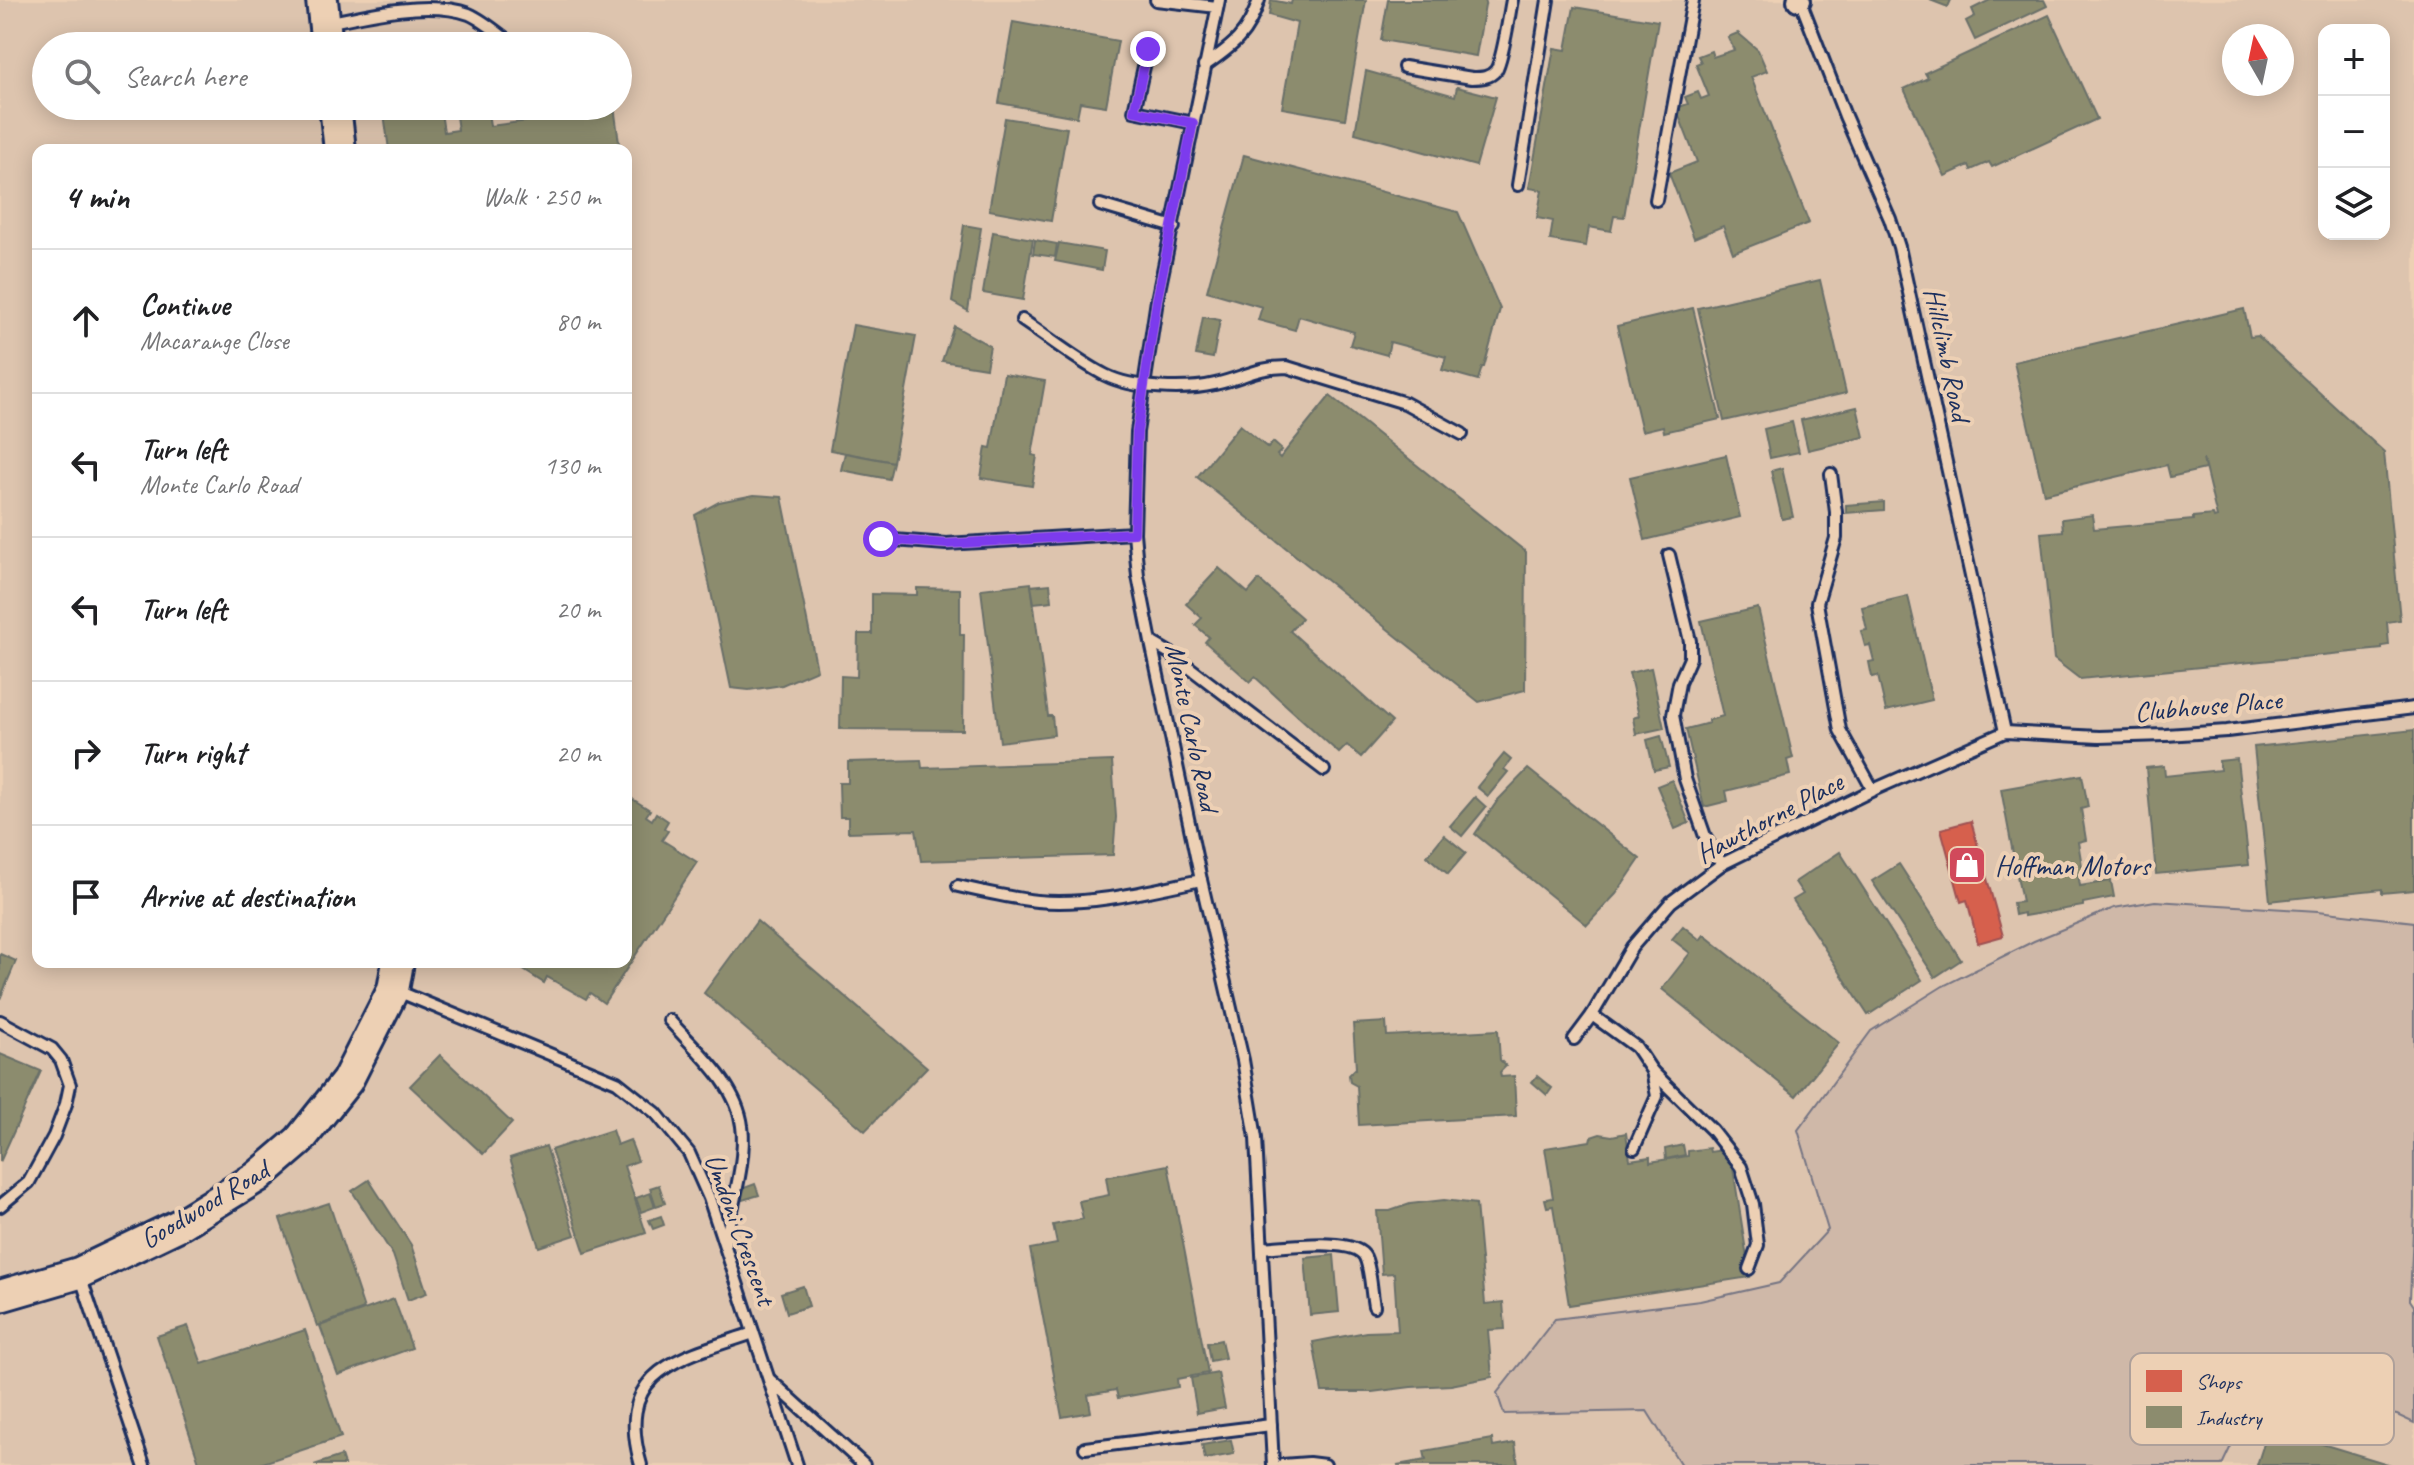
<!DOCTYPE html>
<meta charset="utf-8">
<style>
body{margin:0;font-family:Caveat,sans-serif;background:#f2f2f2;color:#202124}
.controls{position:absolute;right:24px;top:24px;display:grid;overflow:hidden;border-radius:16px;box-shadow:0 4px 20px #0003}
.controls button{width:72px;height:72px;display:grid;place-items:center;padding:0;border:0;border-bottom:2px solid #e0e0e0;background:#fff;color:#202124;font:40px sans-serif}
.compass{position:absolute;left:2222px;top:24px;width:72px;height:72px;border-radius:50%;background:#fff;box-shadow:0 4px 20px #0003;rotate:351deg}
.stop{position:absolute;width:24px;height:24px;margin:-18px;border:6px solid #7c3aed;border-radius:50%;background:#fff}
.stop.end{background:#7c3aed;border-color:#fff;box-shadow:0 2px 8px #0008}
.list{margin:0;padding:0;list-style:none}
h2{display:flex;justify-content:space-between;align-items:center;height:104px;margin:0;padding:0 32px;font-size:34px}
h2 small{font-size:26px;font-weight:400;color:#757577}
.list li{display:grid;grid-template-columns:52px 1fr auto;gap:24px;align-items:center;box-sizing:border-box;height:144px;padding:0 32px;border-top:2px solid #e0e0e0}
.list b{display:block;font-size:30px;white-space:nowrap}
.list p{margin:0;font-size:26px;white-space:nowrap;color:#757577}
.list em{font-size:26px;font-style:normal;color:#757577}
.icon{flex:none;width:44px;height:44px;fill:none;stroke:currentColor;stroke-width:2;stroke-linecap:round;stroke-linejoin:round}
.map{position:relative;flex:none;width:2414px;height:1465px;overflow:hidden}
.search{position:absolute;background:#fff;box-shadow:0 4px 20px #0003;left:32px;top:32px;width:600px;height:88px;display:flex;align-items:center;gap:20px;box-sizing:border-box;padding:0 28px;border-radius:44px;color:#757577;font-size:30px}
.panel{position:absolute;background:#fff;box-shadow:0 4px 20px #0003;left:32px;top:144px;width:600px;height:824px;border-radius:16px}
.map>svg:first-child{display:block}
.built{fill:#ddc4ae;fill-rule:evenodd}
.green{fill:#cfb8a8;stroke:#757483;stroke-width:2}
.shops{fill:#d6604d;stroke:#9e5152;stroke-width:2}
.industry{fill:#8c8c6e;stroke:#6a7069;stroke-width:2}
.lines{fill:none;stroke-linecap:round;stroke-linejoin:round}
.lane-casing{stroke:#1b2f5e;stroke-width:16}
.street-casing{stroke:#1b2f5e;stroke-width:26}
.secondary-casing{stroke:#1b2f5e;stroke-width:36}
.lane{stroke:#edd0b4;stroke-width:10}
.street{stroke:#edd0b4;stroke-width:20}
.secondary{stroke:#edd0b4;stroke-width:30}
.route{stroke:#7c3aed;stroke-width:10}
.labels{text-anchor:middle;stroke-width:8;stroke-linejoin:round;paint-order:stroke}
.street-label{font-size:28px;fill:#1b2f5e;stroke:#edd0b4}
.poi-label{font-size:28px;fill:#1b2f5e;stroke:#edd0b4;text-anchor:start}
.key{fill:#edd0b4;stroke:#aea09a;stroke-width:2}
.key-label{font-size:22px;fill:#1b2f5e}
</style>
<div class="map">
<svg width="2414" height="1465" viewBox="0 0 2414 1465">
<rect width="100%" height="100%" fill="#edd0b4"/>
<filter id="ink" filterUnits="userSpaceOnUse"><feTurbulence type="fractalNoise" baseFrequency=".0125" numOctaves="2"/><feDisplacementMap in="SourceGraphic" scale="16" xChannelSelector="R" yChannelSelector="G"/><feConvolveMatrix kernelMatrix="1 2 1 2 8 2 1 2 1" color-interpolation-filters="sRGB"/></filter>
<g filter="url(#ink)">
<!-- built -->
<path class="built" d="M0 0H2414V1208L2410 1300 2414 1306V1465H0ZM2324 30H2384V234H2324ZM2234 36H2282V84H2234ZM46 46H618V106H46ZM38 150H626V962H38Z"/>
<!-- green -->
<path class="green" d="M2155 901 2318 911 2414 922V1208L2410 1300 2414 1306V1423L2397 1415 2364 1410 2329 1413 2251 1404 2222 1465H1681L1647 1411 1504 1414 1497 1393 1555 1319 1700 1301 1779 1283 1828 1230 1798 1130 1871 1031 1943 986 2034 941 2114 908Z"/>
<!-- shops -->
<path class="shops" d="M1971 821 2003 936 1978 943 1967 900 1961 902 1941 829Z"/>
<!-- industry -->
<g class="industry">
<path d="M1271 0 1291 4 1292 0H1366L1345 119 1282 108 1297 23 1269 15Z"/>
<path d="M1388 0H1486L1476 56 1381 40Z"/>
<path d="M1930 0H1951L1948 7Z"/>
<path d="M1990 0H2044L2047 6 1975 40 1966 21 1975 16 1972 9Z"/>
<path d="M1574 7 1658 21 1624 217 1614 216 1611 231 1589 227 1586 246 1550 240 1553 221 1537 218 1542 190 1529 188 1554 48 1566 50Z"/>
<path d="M2049 15 2097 119 1992 167 1989 162 1971 170 1969 165 1945 176 1904 89 1928 78 1925 73Z"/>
<path d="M1013 22 1118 41 1106 106 1080 102 1077 117 999 103Z"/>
<path d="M1738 33 1758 50 1767 71 1751 77 1809 223 1733 253 1723 226 1694 238 1669 173 1697 162 1676 108 1688 104 1685 97 1698 92 1701 99 1709 96 1696 64 1701 62 1698 56 1711 51 1713 57 1734 50 1728 37Z"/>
<path d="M1366 71 1455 96 1457 87 1496 97 1476 166 1355 133Z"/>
<path d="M383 106H440L444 132 458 130 456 116 488 112 490 126 552 118 551 106H614L620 150H389Z"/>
<path d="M1005 118 1067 128 1051 221 989 210Z"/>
<path d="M1244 155 1458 212 1500 309 1484 367H1482L1478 380 1442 370 1446 357 1390 342 1387 355 1350 345 1354 332 1299 316 1295 330 1258 320 1262 307 1207 291Z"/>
<path d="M964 225 981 228 968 311 952 302Z"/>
<path d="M993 232 1033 239 1023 300 983 293Z"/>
<path d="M1035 240 1057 244 1055 257 1033 254Z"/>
<path d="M1059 243 1105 251 1102 270 1055 261Z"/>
<path d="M1820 280 1846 393 1724 421 1698 308Z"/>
<path d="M1693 308 1720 419 1664 432 1663 426 1642 431 1617 326Z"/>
<path d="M2244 309 2250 337 2258 336 2384 452 2400 620 2387 622 2389 645 2382 646V649L2080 679 2054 659 2041 533 2063 531 2062 519 2092 515 2094 529 2193 520V517L2213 515 2214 518 2217 517 2203 459 2205 469 2170 477 2167 465 2044 494 2014 362Z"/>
<path d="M1203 317 1220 320 1213 358 1196 355Z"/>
<path d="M853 325 916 336 893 462 830 450Z"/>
<path d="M954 326 990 346 986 368 942 361Z"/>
<path d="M1004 374 1045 381 1032 455 1037 456 1032 486 981 478 986 447 991 448Z"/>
<path d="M1330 396 1526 552 1525 690 1479 702 1197 477 1240 425 1268 448 1273 442 1282 450 1277 455 1280 458Z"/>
<path d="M1857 407 1864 437 1808 450 1801 420Z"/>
<path d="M1792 422 1799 452 1770 458 1764 429Z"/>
<path d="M845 453 893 462 889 479 841 470Z"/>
<path d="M1726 455 1740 517 1645 540 1630 477Z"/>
<path d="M1782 468 1793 517 1782 519 1771 471Z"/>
<path d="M754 495 782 497 817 670 782 685 749 690 731 688 695 515 719 502Z"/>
<path d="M1884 502V510L1846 513V505Z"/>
<path d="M1219 568 1248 593 1259 580 1302 618 1290 631 1392 722 1361 757 1347 745 1339 753 1255 677 1250 682 1205 642 1209 637 1195 625 1202 618 1186 604Z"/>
<path d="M1031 583 1048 716H1052L1054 735 1000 742 981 589Z"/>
<path d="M1050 584 1052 601 1034 603 1031 586Z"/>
<path d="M917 588 960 589V635H964L963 730 840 729 841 676 857 677 858 634H872V594L917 595Z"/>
<path d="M1908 596 1932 700 1886 711 1878 676 1872 677 1869 662 1874 661 1870 645 1865 646 1861 631 1867 630 1862 607Z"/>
<path d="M1758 608 1793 758 1787 760 1790 775 1726 791 1728 801 1704 807 1686 729 1709 723V720L1723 716 1701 621Z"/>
<path d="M1651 668 1664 728 1636 734 1633 718 1639 716 1629 673Z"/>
<path d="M2414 730V890L2382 893V889L2270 901 2254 747Z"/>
<path d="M1661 736 1669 767 1654 770 1647 740Z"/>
<path d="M1504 754 1511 760 1504 769 1508 772 1488 796 1477 787Z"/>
<path d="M2237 759 2249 865 2156 874 2146 768 2164 766 2165 776 2220 770 2219 761Z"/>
<path d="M921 760 922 768 1112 761 1116 817 1113 855 921 861 916 830 848 832V817H840L839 783H848V762Z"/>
<path d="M1528 769 1640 859 1616 894 1587 925 1475 834 1498 800Z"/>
<path d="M2082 775 2088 807 2081 809 2086 840 2078 842 2083 872 2078 873 2080 886 2111 881 2114 897 2083 903V906L2024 916V913L2015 915 2013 903 2022 902 2001 789Z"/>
<path d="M1672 780 1689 823 1675 829 1657 786Z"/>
<path d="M626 795 650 810 646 816 652 820 656 813 668 821 664 828 668 831 662 840 697 862 604 1003 590 993 586 999 547 977 544 983 511 962H626Z"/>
<path d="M1475 797 1486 807 1462 836 1450 826Z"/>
<path d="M1444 835 1466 853 1448 874 1427 856Z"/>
<path d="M1840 852 1922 980 1868 1015 1793 900 1803 894 1795 882Z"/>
<path d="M1899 864 1961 960 1935 977 1872 881Z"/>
<path d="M757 921 927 1067 865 1131 704 993Z"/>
<path d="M1683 926 1700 940 1704 935 1839 1043 1796 1096 1662 989 1690 953 1672 939Z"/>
<path d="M0 954 16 961 0 999Z"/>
<path d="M1386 1022 1387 1036 1498 1030 1500 1060 1506 1066 1500 1072 1501 1077 1514 1076 1516 1116 1359 1125 1357 1086 1350 1082 1349 1075 1356 1068 1353 1024Z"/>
<path d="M0 1054 41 1071 0 1162Z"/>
<path d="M440 1055 512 1123 483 1154 410 1086Z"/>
<path d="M1537 1076 1552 1088 1547 1095 1532 1082Z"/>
<path d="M612 1130 617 1145 630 1140 638 1161 624 1166 646 1233 585 1253 551 1150Z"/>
<path d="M1626 1133 1630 1160 1650 1157V1162L1688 1156V1151L1709 1148 1710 1152 1730 1149 1750 1277 1569 1305 1553 1206 1547 1207 1545 1199 1553 1198 1545 1148 1590 1141 1591 1137 1600 1134 1612 1136Z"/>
<path d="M1683 1145 1685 1155 1666 1159 1665 1149Z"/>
<path d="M546 1146 575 1235 539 1247 510 1158Z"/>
<path d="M1168 1165 1208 1373 1177 1379 1178 1387 1118 1398 1116 1390 1088 1395 1091 1412 1062 1417 1030 1249 1057 1244 1053 1225 1083 1219 1079 1201 1109 1195 1106 1177Z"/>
<path d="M369 1180 411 1245 427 1293 408 1300 393 1255 352 1191Z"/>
<path d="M755 1184 759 1195 739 1201 736 1191Z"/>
<path d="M659 1185 665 1203 656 1206 650 1188Z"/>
<path d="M650 1193 655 1207 641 1212 636 1198Z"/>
<path d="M1444 1200 1476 1204 1485 1304 1503 1302 1505 1329 1488 1330 1492 1377 1451 1385 1411 1387 1372 1392H1322L1313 1342 1366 1332 1398 1331 1394 1273 1382 1274 1377 1211H1390L1410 1204Z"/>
<path d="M329 1203 364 1309 317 1326 280 1219Z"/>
<path d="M661 1216 664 1225 653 1229 649 1220Z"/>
<path d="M1334 1255 1339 1312 1310 1315 1305 1258Z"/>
<path d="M803 1286 809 1306 787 1313 781 1293Z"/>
<path d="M394 1299 412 1348 338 1375 320 1326Z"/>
<path d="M188 1326 202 1364 305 1330 341 1437 257 1465H200L157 1336Z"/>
<path d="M1221 1340 1225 1358 1210 1361 1207 1343Z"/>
<path d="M1218 1373 1225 1408 1197 1413 1191 1378Z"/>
<path d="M2269 1428 2296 1436 2391 1465H2257Z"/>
<path d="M1492 1439 1493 1447 1515 1443 1518 1465H1397L1426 1460 1424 1451Z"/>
<path d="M1231 1440 1234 1454 1205 1459 1202 1445Z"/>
<path d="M341 1456 344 1465H314Z"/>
</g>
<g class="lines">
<defs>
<g id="lane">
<path d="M1156 0 1217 7"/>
<path d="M1219 0 1157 300 1137 432 1134 533 1138 576 1151 642 1201 880 1243 1060 1256 1138 1273 1465"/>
<path d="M1800 0 1845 116 1890 219 1899 247 2005 732"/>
<path d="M327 23C368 14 429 0 469 14 485 21 500 35 515 46"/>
<path d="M1148 49 1134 111 1193 123"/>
<path d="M1204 66C1233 46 1248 35 1259 0"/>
<path d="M1404 67 1472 78C1481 78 1490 78 1496 70 1503 59 1509 15 1512 0"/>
<path d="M1518 185 1548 0"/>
<path d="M1656 200 1693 0"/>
<path d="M1100 205 1174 227"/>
<path d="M1022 320C1049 338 1076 360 1105 375 1133 389 1185 391 1215 384 1243 378 1257 367 1287 367L1405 403 1462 434"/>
<path d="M1831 474 1836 512V538L1817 603 1840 730 1873 790"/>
<path d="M881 539 946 544 1134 533"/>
<path d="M1669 555 1690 641V658L1679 683 1673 715 1685 779 1706 839 1722 864"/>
<path d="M1151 642 1173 655 1324 770"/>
<path d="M958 886C984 892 1010 898 1037 901 1091 906 1148 891 1201 880"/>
<path d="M395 990 617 1082 656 1113 689 1153 709 1198 797 1465"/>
<path d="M1592 1015 1636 1047 1652 1071 1657 1096 1634 1148"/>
<path d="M669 1020C696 1050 737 1084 742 1126 747 1159 731 1209 725 1243"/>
<path d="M0 1021 52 1049 61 1060 70 1085 66 1104 54 1136 29 1182 0 1206"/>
<path d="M1574 1039 1592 1015 1632 947 1671 902 1722 864 1873 790 2005 732 2099 737 2166 735 2227 731 2414 708"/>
<path d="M1652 1071 1712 1130 1741 1167 1753 1204 1758 1245 1749 1269"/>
<path d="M1262 1248C1283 1247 1355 1236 1365 1257 1371 1270 1371 1291 1374 1306"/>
<path d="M80 1275 144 1465"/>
<path d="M770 1380 864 1465"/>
<path d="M1085 1448 1271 1425"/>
<path d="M641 1465C613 1368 681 1358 753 1333"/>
<path d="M1282 1465 1309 1463 1325 1465"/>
</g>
<path id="street" d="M1798 0H1800"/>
<g id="secondary">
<path d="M322 0 327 46"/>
<path d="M335 106 340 150"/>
<path d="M0 1296 79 1273 179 1225 257 1177 299 1141 347 1081 393 990 398 962"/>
</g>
</defs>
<!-- lane casing -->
<use href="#lane" class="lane-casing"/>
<!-- street casing -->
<use href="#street" class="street-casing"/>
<!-- secondary casing -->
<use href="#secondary" class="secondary-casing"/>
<!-- lane -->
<use href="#lane" class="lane"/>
<!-- street -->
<use href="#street" class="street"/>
<!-- secondary -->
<use href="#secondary" class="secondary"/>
</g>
</g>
<g class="lines" filter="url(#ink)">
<!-- route -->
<path class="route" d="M881 539 946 544 1134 533 1137 432 1157 300 1193 123 1134 111 1148 49"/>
</g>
<!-- icons -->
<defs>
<symbol id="shop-square" viewBox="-11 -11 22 22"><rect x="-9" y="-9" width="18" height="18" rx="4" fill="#d1495b" stroke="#edd0b4"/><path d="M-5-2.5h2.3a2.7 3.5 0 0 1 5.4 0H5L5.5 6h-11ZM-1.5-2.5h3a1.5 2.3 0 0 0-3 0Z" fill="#fff"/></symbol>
</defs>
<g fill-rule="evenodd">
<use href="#shop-square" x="1945" y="843" width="44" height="44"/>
</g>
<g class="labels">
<!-- street labels -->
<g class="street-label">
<text transform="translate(1948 354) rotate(78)" y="10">Hillclimb Road</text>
<text transform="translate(2208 705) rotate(-5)" y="10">Clubhouse Place</text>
<text transform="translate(1193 727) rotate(78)" y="10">Monte Carlo Road</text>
<text transform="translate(1769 817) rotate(-28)" y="10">Hawthorne Place</text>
<text transform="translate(204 1204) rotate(-31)" y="10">Goodwood Road</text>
<text transform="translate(741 1229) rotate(70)" y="10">Umdoni Crescent</text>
</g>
<!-- poi labels -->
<g class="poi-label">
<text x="1995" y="875">Hoffman Motors</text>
</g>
</g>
<!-- legend -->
<rect x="2130" y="1353" width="264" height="92" rx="12" class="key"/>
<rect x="2146" y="1370" width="36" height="22" fill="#d6604d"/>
<rect x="2146" y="1406" width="36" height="22" fill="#8c8c6e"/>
<g class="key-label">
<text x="2196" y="1389">Shops</text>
<text x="2196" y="1425">Industry</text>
</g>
</svg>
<div class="controls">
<button>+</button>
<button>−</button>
<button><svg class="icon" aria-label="layers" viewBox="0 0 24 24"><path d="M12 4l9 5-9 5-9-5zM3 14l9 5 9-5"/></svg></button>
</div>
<svg class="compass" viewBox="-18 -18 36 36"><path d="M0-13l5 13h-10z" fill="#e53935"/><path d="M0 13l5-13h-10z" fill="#757577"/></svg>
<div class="stop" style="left:881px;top:539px"></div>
<div class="stop end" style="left:1148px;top:49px"></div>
<div class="search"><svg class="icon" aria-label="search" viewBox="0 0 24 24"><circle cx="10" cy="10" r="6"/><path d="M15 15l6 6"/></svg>Search here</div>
<section class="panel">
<h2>4 min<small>Walk · 250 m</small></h2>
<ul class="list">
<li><svg class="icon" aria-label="ahead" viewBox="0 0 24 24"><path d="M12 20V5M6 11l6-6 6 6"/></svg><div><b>Continue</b><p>Macarange Close</p></div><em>80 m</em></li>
<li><svg class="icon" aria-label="left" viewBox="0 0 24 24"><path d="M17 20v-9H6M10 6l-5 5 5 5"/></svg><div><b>Turn left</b><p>Monte Carlo Road</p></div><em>130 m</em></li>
<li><svg class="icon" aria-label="left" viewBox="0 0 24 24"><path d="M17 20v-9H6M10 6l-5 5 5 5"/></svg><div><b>Turn left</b></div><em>20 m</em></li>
<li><svg class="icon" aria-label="right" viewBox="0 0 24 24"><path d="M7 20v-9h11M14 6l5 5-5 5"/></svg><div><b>Turn right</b></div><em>20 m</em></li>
<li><svg class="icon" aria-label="arrive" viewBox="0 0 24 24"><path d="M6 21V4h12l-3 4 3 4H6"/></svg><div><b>Arrive at destination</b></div></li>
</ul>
</section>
</div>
